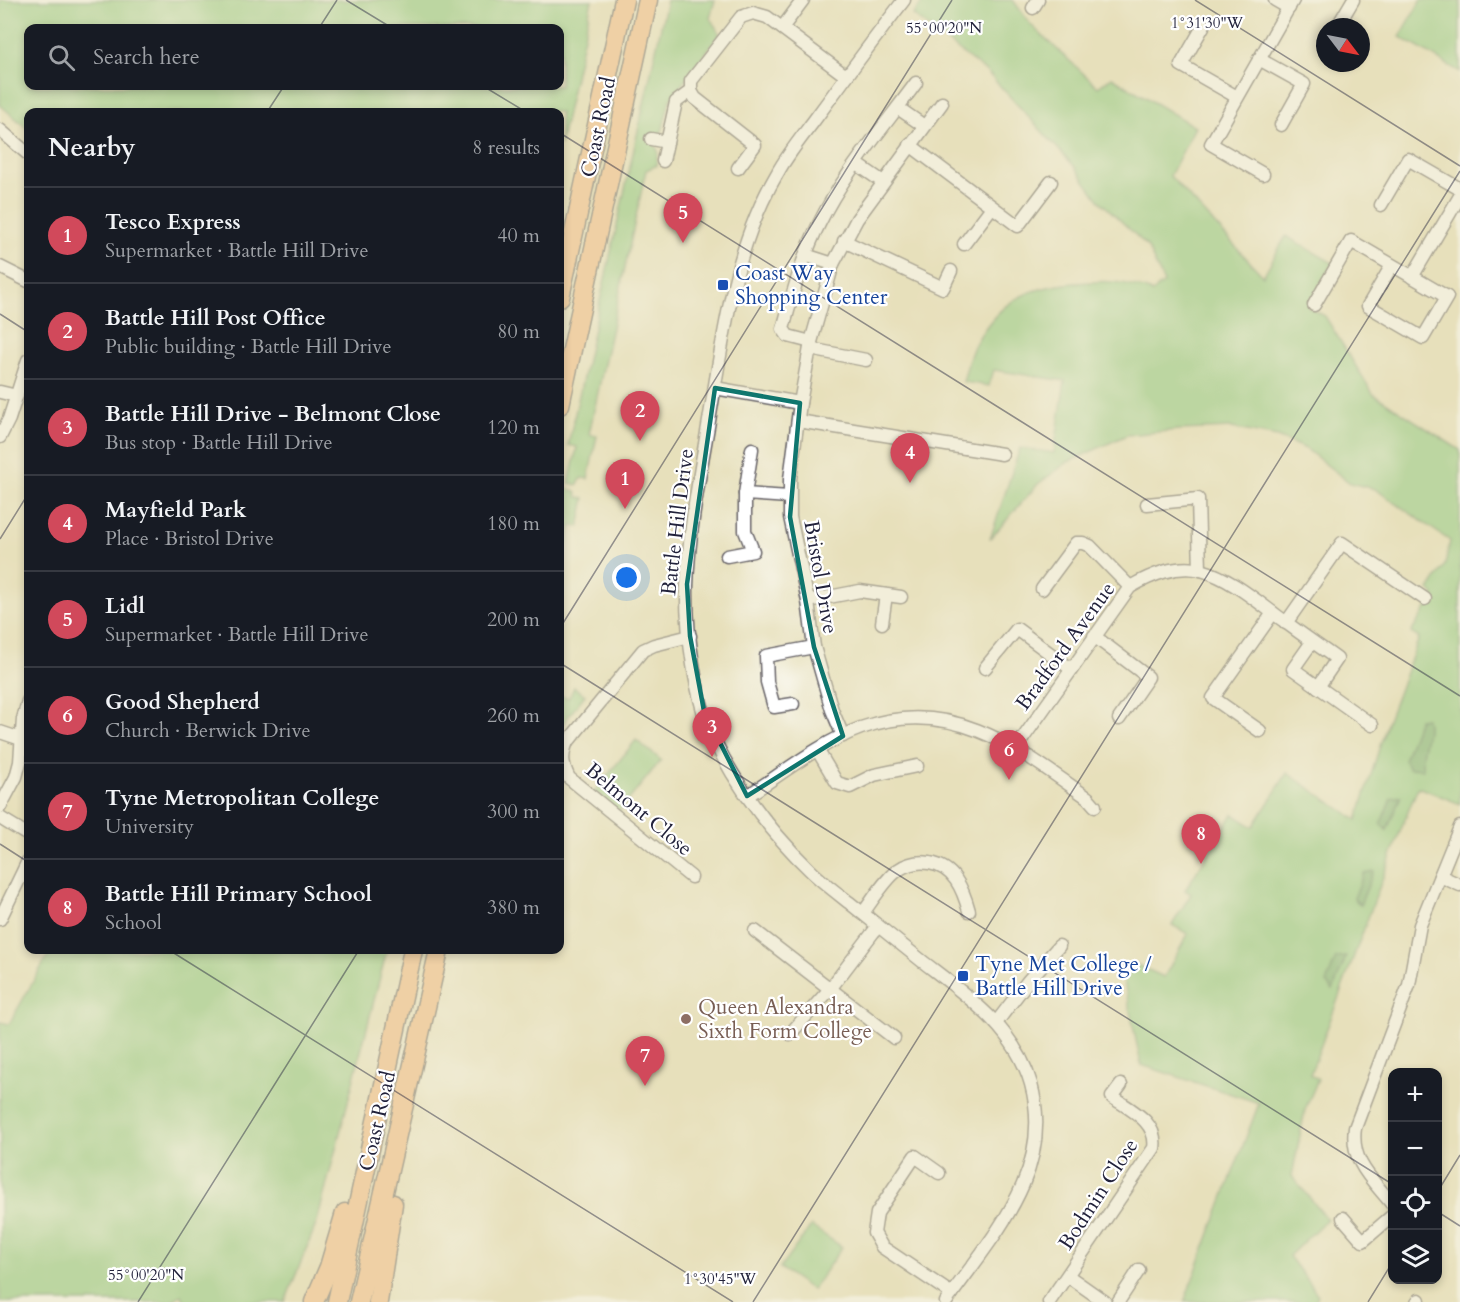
<!DOCTYPE html>
<meta charset="utf-8">
<style>
body{margin:0;font-family:Cardo,serif;background:#20242c;color:#f1f3f6}
.controls{position:absolute;right:18px;bottom:18px;display:grid;overflow:hidden;border-radius:12px;box-shadow:0 3px 9px #0003}
.controls button{width:54px;height:54px;display:grid;place-items:center;padding:0;border:0;border-bottom:2px solid #363941;background:#171b24;color:#f1f3f6;font:30px sans-serif}
.compass{position:absolute;left:1316px;top:18px;width:54px;height:54px;border-radius:50%;background:#171b24;box-shadow:0 3px 9px #0003;rotate:122deg}
.you{position:absolute;left:627px;top:578px;width:21px;height:21px;margin:-15px;border:4px solid #fff;border-radius:50%;background:#1a73e8;box-shadow:0 0 0 9px #1a73e833}
.badge{display:grid;place-items:center;width:39px;height:39px;border-radius:50%;background:#d1495b;color:#fff;font-size:20px;font-weight:700}
.pin{position:absolute;translate:-50% -50px;filter:drop-shadow(0 2px 3px #0008)}
.pin::after{content:'';position:absolute;top:32px;width:21px;height:18px;background:inherit;clip-path:polygon(0 0,100% 0,50% 100%)}
.list{margin:0;padding:0;list-style:none}
h2{display:flex;justify-content:space-between;align-items:center;height:78px;margin:0;padding:0 24px;font-size:26px}
h2 small{font-size:20px;font-weight:400;color:#9ea1a6}
.list li{display:grid;grid-template-columns:39px 1fr auto;gap:18px;align-items:center;box-sizing:border-box;height:96px;padding:0 24px;border-top:2px solid #363941}
.list b{display:block;font-size:22px;white-space:nowrap}
.list p{margin:0;font-size:20px;white-space:nowrap;color:#9ea1a6}
.list em{font-size:20px;font-style:normal;color:#9ea1a6}
.icon{flex:none;width:33px;height:33px;fill:none;stroke:currentColor;stroke-width:2;stroke-linecap:round;stroke-linejoin:round}
.map{position:relative;flex:none;width:1460px;height:1302px;overflow:hidden}
.search{position:absolute;background:#171b24;box-shadow:0 3px 9px #0003;left:24px;top:24px;width:540px;height:66px;display:flex;align-items:center;gap:15px;box-sizing:border-box;padding:0 21px;border-radius:12px;color:#9ea1a6;font-size:22px}
.panel{position:absolute;background:#171b24;box-shadow:0 3px 9px #0003;left:24px;top:108px;width:540px;height:846px;border-radius:12px}
.map>svg:first-child{display:block}
.green{fill:#88c980;stroke:#55765e;stroke-width:1.5;fill-rule:evenodd}
.forest{fill:#6ead6e;stroke:#486854;stroke-width:1.5}
.lines{fill:none;stroke-linecap:round;stroke-linejoin:round}
.minor-casing{stroke:#676468;stroke-width:15}
.highway-casing{stroke:#676468;stroke-width:21}
.minor{stroke:#fff;stroke-width:12}
.highway{stroke:#f8bd89;stroke-width:18}
.marked{fill:none;stroke:#0f766e;stroke-width:4.5;stroke-linejoin:round}
.ticks{fill:none;stroke:#22223b;stroke-width:1.5;stroke-opacity:0.45}
.transit-dot{fill:#1a4fb4;stroke:#fff;stroke-width:2}
.education-dot{fill:#8d6e63;stroke:#fff;stroke-width:2}
.labels{text-anchor:middle;stroke-width:4.5;stroke-linejoin:round;paint-order:stroke}
.street-label{font-size:21px;fill:#22223b;stroke:#fff}
.transit-label{font-size:21px;fill:#164399;stroke:#fff;text-anchor:start}
.education-label{font-size:21px;fill:#785e54;stroke:#fff;text-anchor:start}
.ticks-label{font-size:15px;text-anchor:middle;fill:#22223b;stroke:#fff;stroke-width:4.5;stroke-linejoin:round;paint-order:stroke}
</style>
<div class="map">
<svg width="1460" height="1302" viewBox="0 0 1460 1302">
<rect width="100%" height="100%" fill="#fff"/>
<filter id="ink" filterUnits="userSpaceOnUse"><feTurbulence type="fractalNoise" baseFrequency=".0167" numOctaves="2"/><feDisplacementMap in="SourceGraphic" scale="12" xChannelSelector="R" yChannelSelector="G"/><feConvolveMatrix kernelMatrix="1 2 1 2 8 2 1 2 1" color-interpolation-filters="sRGB"/></filter>
<filter id="wash" filterUnits="userSpaceOnUse"><feTurbulence type="fractalNoise" baseFrequency=".008" numOctaves="4" result="noise"/><feDisplacementMap in="SourceGraphic" scale="24" xChannelSelector="R" yChannelSelector="G"/><feGaussianBlur stdDeviation="1.35" result="paint"/><feColorMatrix in="noise" values="0 0 0 0 0 0 0 0 0 0 0 0 0 0 0 0 0 1.4 0 .05"/><feComposite in="paint" operator="in"/></filter>
<g filter="url(#wash)">
<rect width="100%" height="100%" fill="#e7e0bb"/>
<!-- green -->
<g class="green">
<path d="M0 0H592L560 145V112H28V129L0 105ZM28 28H560V86H28Z"/>
<path d="M667 0H715L710 18 720 34 670 100 662 132 656 135 654 144 658 151 656 166 646 170 589 434 597 436 588 479 582 478 577 485 569 483 577 447 568 445Z"/>
<path d="M924 0H1013L1031 25 1098 87 1112 77 1195 127 1170 176 1263 276 1286 236 1333 263 1308 307 1325 316 1373 394 1460 450V804L1418 787 1398 837 1310 1075 1318 1079 1305 1110 1292 1176 1327 1219 1289 1256 1318 1295 1315 1302H1184L1259 1103 1141 1065 1123 977 1135 964 1164 977 1188 934 1172 925 1191 894 1185 890 1233 814 1253 827 1287 773 1357 820 1388 720 1419 638 1411 633 1434 595 1429 590 1445 565 1450 541 1375 489 1350 483 1306 449 1277 437 1232 428 1179 430 1127 435 1068 462 1038 484 990 539 1020 448 1054 453 1065 381 994 370 989 386 963 382C966 370 969 357 974 346 998 302 1026 287 1075 283 1107 280 1122 280 1152 292L1164 283 1147 246 1099 200 1075 167 988 73 913 15Z"/>
<path d="M1421 0H1460V72L1400 37Z"/>
<path d="M563 488 576 491 578 497 585 498 579 527 572 526 560 570V526Z"/>
<path d="M574 687 585 695 560 727V696L569 698Z"/>
<path d="M636 740 661 760 619 812 594 792Z"/>
<path d="M51 950H387L317 1222 285 1302H186L181 1295 170 1302H0V1022L9 1024Z"/>
<path d="M811 1226 842 1247 812 1290 780 1268Z"/>
</g>
<!-- forest -->
<g class="forest">
<path d="M1426 718C1431 735 1418 751 1423 769L1409 768 1404 760 1419 719Z"/>
<path d="M1401 796 1387 830 1381 823 1391 798Z"/>
<path d="M1374 871 1360 905 1354 898 1364 873Z"/>
<path d="M1346 957 1333 990 1326 983 1336 958Z"/>
</g>
</g>
<g filter="url(#ink)">
<g class="lines">
<defs>
<g id="minor">
<path d="M904 0C873 40 843 81 813 122 801 138 788 154 778 172 737 241 726 319 713 397 703 459 689 523 687 586 686 631 695 701 715 742 739 790 772 833 810 870 822 882 837 893 851 904 875 923 898 942 922 961 966 995 1015 1028 1031 1084 1055 1172 993 1235 946 1302"/>
<path d="M1275 0 1289 8"/>
<path d="M1033 8 1038 0"/>
<path d="M1204 25 1181 65 1237 97"/>
<path d="M1337 27 1353 0"/>
<path d="M782 28 803 0"/>
<path d="M1259 59 1304 84 1281 125"/>
<path d="M691 91 695 98 755 145 738 168"/>
<path d="M898 108 924 126"/>
<path d="M0 130 28 154"/>
<path d="M651 139 667 142"/>
<path d="M910 145 1018 226 1051 182"/>
<path d="M663 161 676 102 691 91V81L741 17 753 13 767 17 846 76"/>
<path d="M857 164 883 182"/>
<path d="M1263 174 1211 144 1293 0"/>
<path d="M1381 205 1408 159 1460 189"/>
<path d="M844 241 943 288 951 271"/>
<path d="M964 244 992 207"/>
<path d="M805 255 833 264"/>
<path d="M0 267 28 281"/>
<path d="M1412 277 1460 196"/>
<path d="M1314 305 1351 241 1447 297 1423 338 1368 306 1392 265"/>
<path d="M811 342 788 336 783 329C793 293 802 257 819 224 843 174 883 128 916 83"/>
<path d="M810 349 866 360"/>
<path d="M715 388 800 403"/>
<path d="M0 392 17 396"/>
<path d="M798 421 1002 454"/>
<path d="M0 437 9 419 28 360"/>
<path d="M745 494 789 497"/>
<path d="M1147 504 1198 499 1200 570"/>
<path d="M727 556 753 551 745 531V494L752 449"/>
<path d="M1042 589 1076 543H1083L1090 546 1130 587"/>
<path d="M808 601 860 591 901 597"/>
<path d="M882 623 886 595"/>
<path d="M1286 623 1342 543 1425 599"/>
<path d="M690 636 654 645 643 650 566 744C561 757 563 766 569 778L691 877"/>
<path d="M1094 636 1148 677 1119 719"/>
<path d="M1312 642 1293 669 1372 725"/>
<path d="M985 668 1017 629 1071 669"/>
<path d="M793 704 774 707 767 682 766 656 814 647"/>
<path d="M1260 731 1213 698 1273 613"/>
<path d="M0 732 21 739"/>
<path d="M843 736 832 710 814 647 808 601 790 517V479L800 403 811 342 833 264 857 219 942 103"/>
<path d="M1016 748 1130 587C1151 575 1176 564 1201 570 1231 578 1259 603 1284 621 1301 634 1319 646 1337 659L1318 687"/>
<path d="M818 751 837 783 850 787 874 775 917 766"/>
<path d="M747 796C783 773 820 743 861 728 952 696 1018 748 1088 798L1095 806"/>
<path d="M0 807 16 777 20 762 23 719 28 701"/>
<path d="M0 818 28 835"/>
<path d="M1440 876 1460 827"/>
<path d="M863 913C872 901 886 878 898 870 917 857 943 861 956 880 963 890 966 900 969 911"/>
<path d="M0 919 28 861"/>
<path d="M755 931 894 1038"/>
<path d="M996 1023 1028 981 1059 946"/>
<path d="M790 1034 830 989 878 926"/>
<path d="M939 1173 915 1156 877 1213 874 1233 882 1247 952 1294"/>
<path d="M1392 1204C1373 1180 1350 1162 1355 1128L1409 985 1420 925 1440 876 1460 885"/>
<path d="M1343 1218 1363 1241 1392 1216"/>
<path d="M1068 1276 1105 1302"/>
<path d="M1049 1302 1154 1148C1158 1122 1131 1110 1112 1097L1121 1085"/>
<path d="M1118 1302 1139 1270"/>
<path d="M1417 1302 1419 1300"/>
</g>
<g id="highway">
<path d="M560 297 624 0"/>
<path d="M560 405 648 0"/>
<path d="M314 1302 329 1267 345 1213"/>
<path d="M337 1302 413 950"/>
<path d="M359 1302 439 950"/>
<path d="M378 1302 393 1204"/>
</g>
</defs>
<!-- minor casing -->
<use href="#minor" class="minor-casing"/>
<!-- highway casing -->
<use href="#highway" class="highway-casing"/>
<!-- minor -->
<use href="#minor" class="minor"/>
<!-- highway -->
<use href="#highway" class="highway"/>
</g>
</g>
<!-- marked area -->
<path d="M0 0H1460V1302H0ZM715 388 800 403 790 517 814 647 843 736 747 796 704 711 690 636 687 584Z" fill="#e7e0bb" fill-opacity=".55" fill-rule="evenodd"/>
<path class="marked" d="M715 388 800 403 790 517 814 647 843 736 747 796 704 711 690 636 687 584Z"/>
<!-- ticks -->
<path class="ticks" d="M346 0 392 28M1195 0 1460 166M319 28 337 0M483 86 526 112M267 112 284 86M560 133 1460 696M0 314 28 332M0 539 28 494M560 628 952 0M560 663 1392 1184M0 844 28 862M169 950 733 1302M1438 1191 1460 1155M1438 1212 1460 1226M138 1302 359 950M753 1302 1460 171M1368 1302 1392 1263"/>
<!-- markers -->
<g class="transit-dot">
<rect x="717" y="279" width="12" height="12" rx="3"/>
<rect x="957" y="970" width="12" height="12" rx="3"/>
</g>
<circle class="education-dot" cx="686" cy="1019" r="6"/>
<g class="labels">
<!-- street labels -->
<g class="street-label">
<text transform="translate(598 127) rotate(-78)" y="7">Coast Road</text>
<text transform="translate(677 522) rotate(-83)" y="7">Battle Hill Drive</text>
<text transform="translate(821 577) rotate(80)" y="7">Bristol Drive</text>
<text transform="translate(1065 646) rotate(-54)" y="7">Bradford Avenue</text>
<text transform="translate(639 809) rotate(40)" y="7">Belmont Close</text>
<text transform="translate(377 1121) rotate(-77)" y="7">Coast Road</text>
<text transform="translate(1098 1194) rotate(-57)" y="7">Bodmin Close</text>
</g>
<!-- transit labels -->
<g class="transit-label">
<text x="735" y="280">Coast Way<tspan x="735" dy="24">Shopping Center</tspan></text>
<text x="975" y="971">Tyne Met College /<tspan x="975" dy="24">Battle Hill Drive</tspan></text>
</g>
<!-- education labels -->
<g class="education-label">
<text x="698" y="1014">Queen Alexandra<tspan x="698" dy="24">Sixth Form College</tspan></text>
</g>
</g>
<g class="ticks-label">
<text x="1207" y="28">1°31'30"W</text>
<text x="944" y="33">55°00'20"N</text>
<text x="146" y="1280">55°00'20"N</text>
<text x="720" y="1284">1°30'45"W</text>
</g>
</svg>
<div class="controls">
<button>+</button>
<button>−</button>
<button><svg class="icon" aria-label="locate" viewBox="0 0 24 24"><circle cx="12" cy="12" r="6"/><path d="M12 2v4M12 18v4M2 12h4M18 12h4"/></svg></button>
<button><svg class="icon" aria-label="layers" viewBox="0 0 24 24"><path d="M12 4l9 5-9 5-9-5zM3 14l9 5 9-5"/></svg></button>
</div>
<svg class="compass" viewBox="-18 -18 36 36"><path d="M0-13l5 13h-10z" fill="#e53935"/><path d="M0 13l5-13h-10z" fill="#9ea1a6"/></svg>
<div class="you"></div>
<div class="pin badge" style="left:625px;top:509px">1</div>
<div class="pin badge" style="left:640px;top:441px">2</div>
<div class="pin badge" style="left:712px;top:757px">3</div>
<div class="pin badge" style="left:910px;top:483px">4</div>
<div class="pin badge" style="left:683px;top:243px">5</div>
<div class="pin badge" style="left:1009px;top:780px">6</div>
<div class="pin badge" style="left:645px;top:1086px">7</div>
<div class="pin badge" style="left:1201px;top:864px">8</div>
<div class="search"><svg class="icon" aria-label="search" viewBox="0 0 24 24"><circle cx="10" cy="10" r="6"/><path d="M15 15l6 6"/></svg>Search here</div>
<section class="panel">
<h2>Nearby<small>8 results</small></h2>
<ul class="list">
<li><span class="badge">1</span><div><b>Tesco Express</b><p>Supermarket · Battle Hill Drive</p></div><em>40 m</em></li>
<li><span class="badge">2</span><div><b>Battle Hill Post Office</b><p>Public building · Battle Hill Drive</p></div><em>80 m</em></li>
<li><span class="badge">3</span><div><b>Battle Hill Drive - Belmont Close</b><p>Bus stop · Battle Hill Drive</p></div><em>120 m</em></li>
<li><span class="badge">4</span><div><b>Mayfield Park</b><p>Place · Bristol Drive</p></div><em>180 m</em></li>
<li><span class="badge">5</span><div><b>Lidl</b><p>Supermarket · Battle Hill Drive</p></div><em>200 m</em></li>
<li><span class="badge">6</span><div><b>Good Shepherd</b><p>Church · Berwick Drive</p></div><em>260 m</em></li>
<li><span class="badge">7</span><div><b>Tyne Metropolitan College</b><p>University</p></div><em>300 m</em></li>
<li><span class="badge">8</span><div><b>Battle Hill Primary School</b><p>School</p></div><em>380 m</em></li>
</ul>
</section>
</div>
